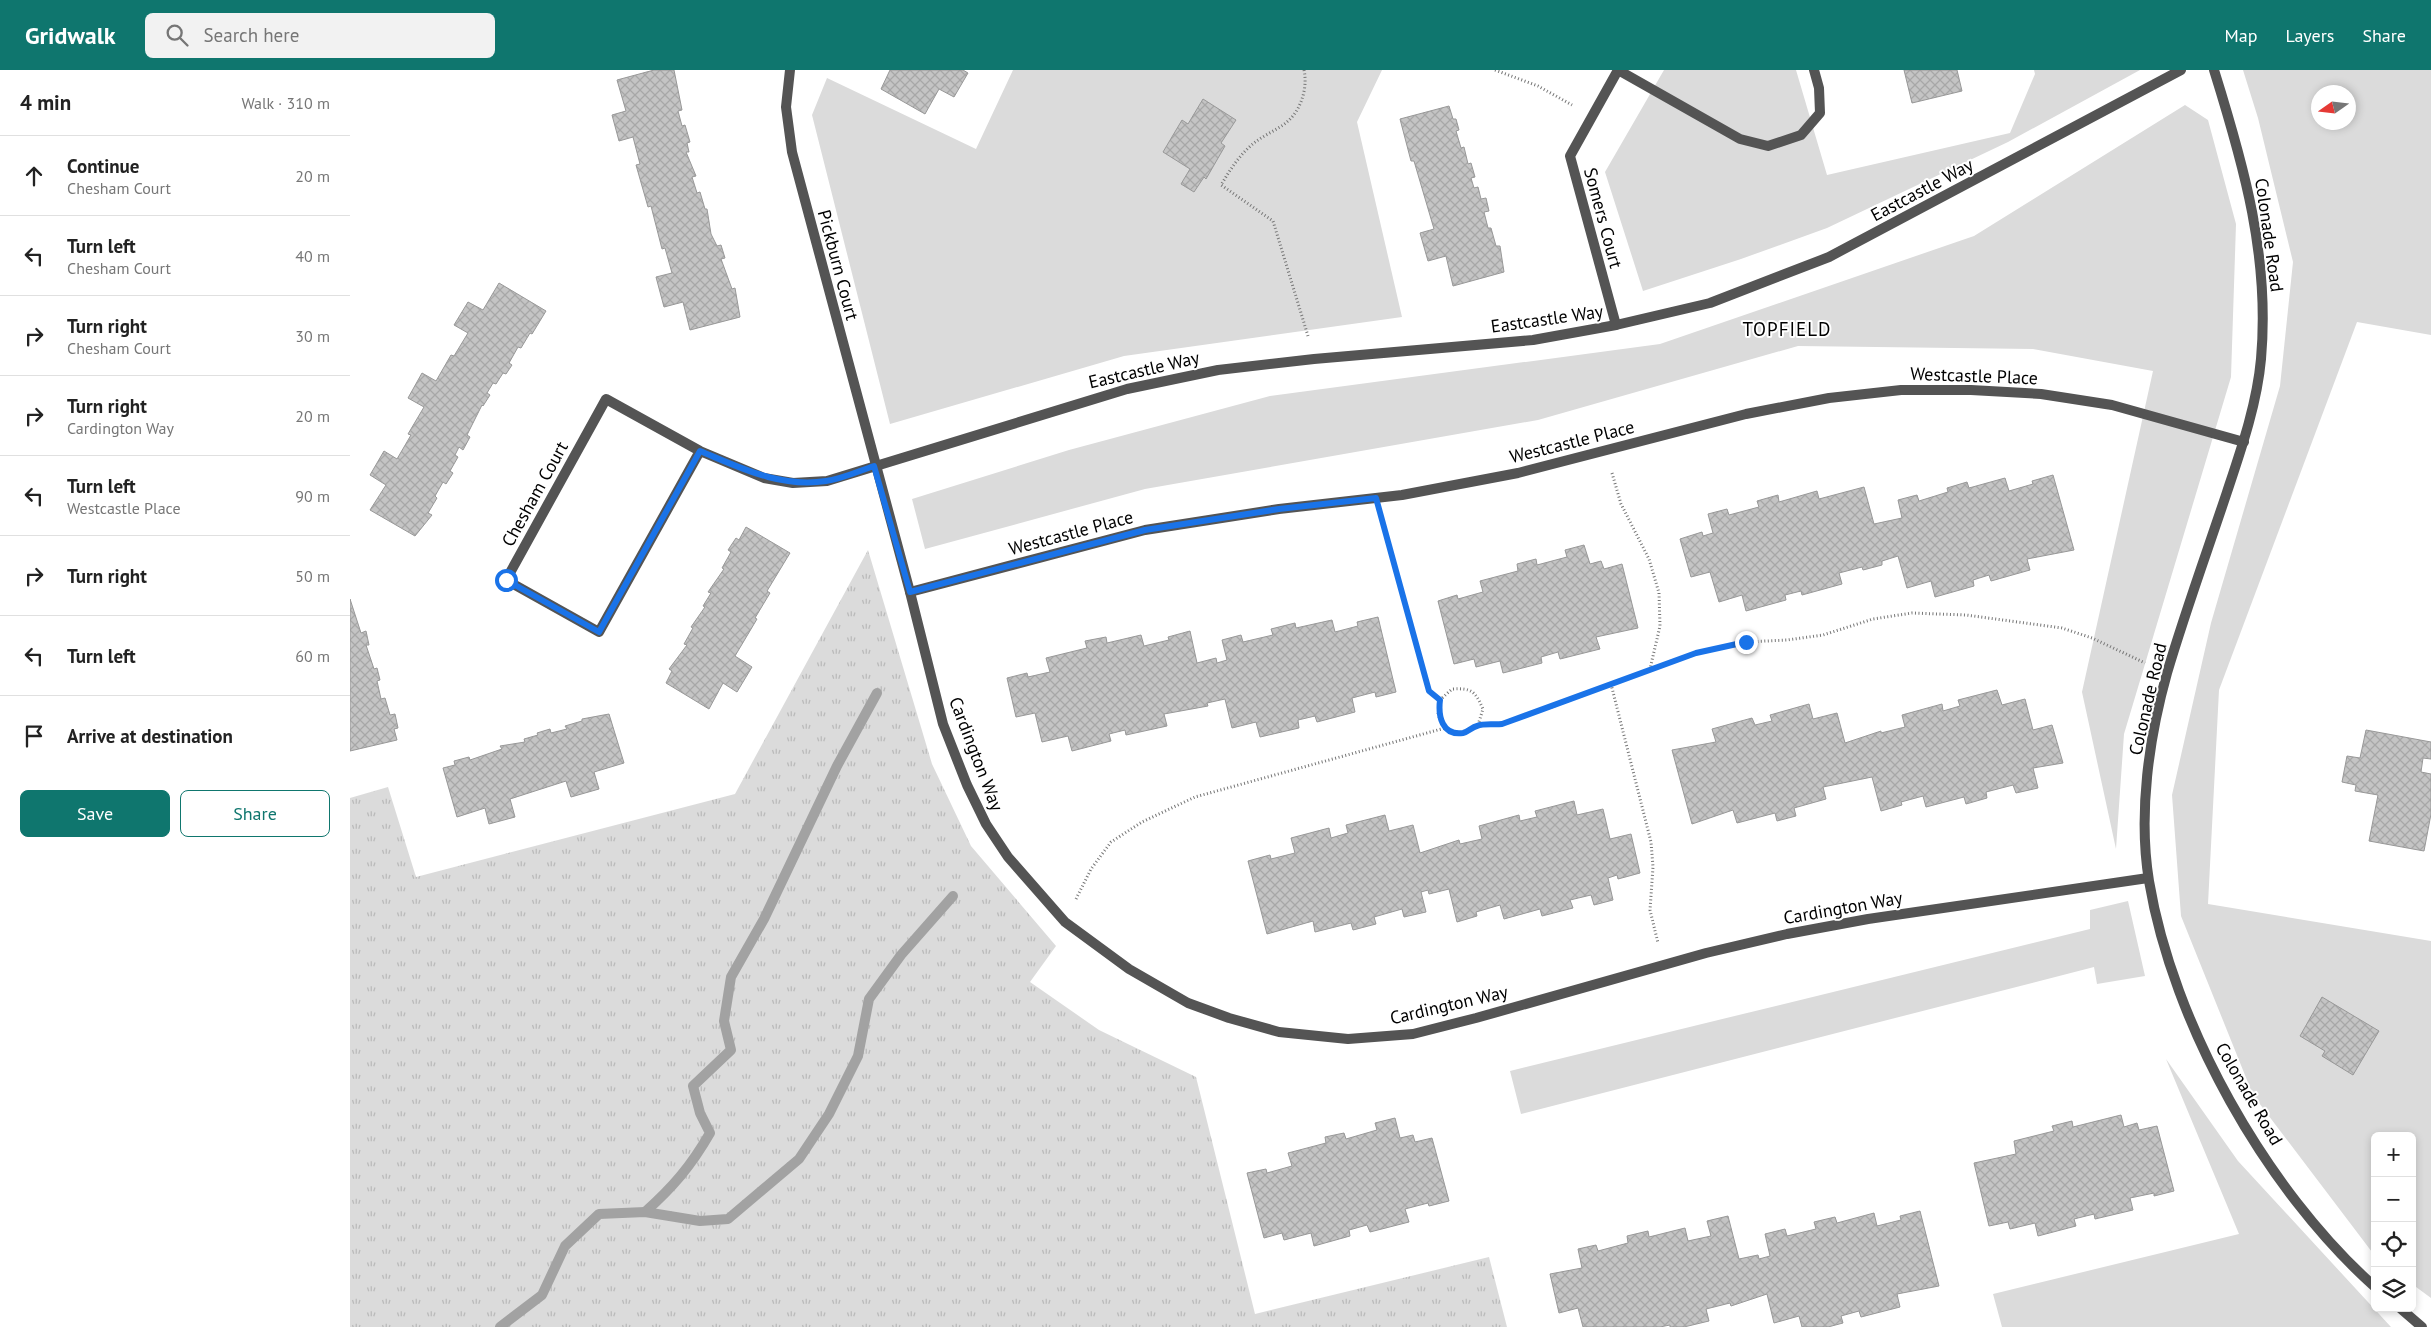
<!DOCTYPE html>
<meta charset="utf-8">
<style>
body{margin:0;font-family:"PT Sans",sans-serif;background:#f2f2f2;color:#222}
.controls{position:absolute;right:15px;bottom:15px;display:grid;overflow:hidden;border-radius:8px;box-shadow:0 2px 8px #0003}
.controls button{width:45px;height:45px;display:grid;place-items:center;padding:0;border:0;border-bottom:1px solid #e0e0e0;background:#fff;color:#222;font:25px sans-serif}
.compass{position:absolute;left:1961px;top:15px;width:45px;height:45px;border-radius:50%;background:#fff;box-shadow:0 2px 8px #0003;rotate:256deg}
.stop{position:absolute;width:15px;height:15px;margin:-11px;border:4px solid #1a73e8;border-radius:50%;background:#fff}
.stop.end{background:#1a73e8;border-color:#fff;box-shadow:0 1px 5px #0008}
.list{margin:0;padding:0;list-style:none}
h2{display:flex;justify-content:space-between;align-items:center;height:65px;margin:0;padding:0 20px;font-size:21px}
h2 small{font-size:16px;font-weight:400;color:#767676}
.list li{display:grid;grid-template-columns:32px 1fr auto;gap:15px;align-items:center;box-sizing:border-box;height:80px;padding:0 20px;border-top:1px solid #e0e0e0}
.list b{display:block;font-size:19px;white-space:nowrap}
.list p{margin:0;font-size:16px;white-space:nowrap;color:#767676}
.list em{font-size:16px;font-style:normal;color:#767676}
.actions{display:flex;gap:10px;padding:15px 20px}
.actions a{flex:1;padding:11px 0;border:1px solid #0f766e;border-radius:8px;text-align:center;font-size:18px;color:#0f766e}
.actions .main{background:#0f766e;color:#fff}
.icon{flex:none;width:28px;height:28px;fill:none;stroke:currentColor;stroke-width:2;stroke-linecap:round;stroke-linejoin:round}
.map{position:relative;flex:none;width:2081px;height:1257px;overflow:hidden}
header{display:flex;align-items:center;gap:30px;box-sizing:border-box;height:70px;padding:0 25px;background:#0f766e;color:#fff}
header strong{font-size:24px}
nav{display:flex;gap:28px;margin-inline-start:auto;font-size:18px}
.search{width:350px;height:45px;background:#f2f2f2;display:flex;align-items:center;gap:12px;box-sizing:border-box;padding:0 18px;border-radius:8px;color:#767676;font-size:19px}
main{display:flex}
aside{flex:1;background:#fff}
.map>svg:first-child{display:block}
.green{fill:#dbdbdb;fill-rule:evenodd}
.park{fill:url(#park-tufts)}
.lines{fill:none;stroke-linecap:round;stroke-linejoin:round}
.stream{stroke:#a2a2a2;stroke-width:10}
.building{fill:url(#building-cross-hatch);stroke:#989898}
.path{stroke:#767676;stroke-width:3;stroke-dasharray:1 2.5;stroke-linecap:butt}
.minor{stroke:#545454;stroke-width:10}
.route{stroke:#1a73e8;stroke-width:6}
.labels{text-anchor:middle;stroke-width:4;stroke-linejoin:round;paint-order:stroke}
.street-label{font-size:18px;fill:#000;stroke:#fff}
.neighbourhood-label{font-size:19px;letter-spacing:1px;fill:#000;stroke:#fff}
</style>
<header>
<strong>Gridwalk</strong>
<div class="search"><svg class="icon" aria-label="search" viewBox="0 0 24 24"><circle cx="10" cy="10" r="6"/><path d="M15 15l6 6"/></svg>Search here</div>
<nav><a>Map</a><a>Layers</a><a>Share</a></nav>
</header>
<main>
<aside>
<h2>4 min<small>Walk · 310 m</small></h2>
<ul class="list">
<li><svg class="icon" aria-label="ahead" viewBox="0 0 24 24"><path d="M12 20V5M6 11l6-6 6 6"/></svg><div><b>Continue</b><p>Chesham Court</p></div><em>20 m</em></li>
<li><svg class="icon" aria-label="left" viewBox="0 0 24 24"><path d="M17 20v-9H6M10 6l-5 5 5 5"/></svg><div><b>Turn left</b><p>Chesham Court</p></div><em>40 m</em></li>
<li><svg class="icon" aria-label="right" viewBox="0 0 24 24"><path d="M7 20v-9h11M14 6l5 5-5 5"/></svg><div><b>Turn right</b><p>Chesham Court</p></div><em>30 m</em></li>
<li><svg class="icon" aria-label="right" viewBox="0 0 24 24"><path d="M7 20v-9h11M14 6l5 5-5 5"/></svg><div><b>Turn right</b><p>Cardington Way</p></div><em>20 m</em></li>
<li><svg class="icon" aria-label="left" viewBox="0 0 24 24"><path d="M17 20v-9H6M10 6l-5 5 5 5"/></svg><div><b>Turn left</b><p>Westcastle Place</p></div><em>90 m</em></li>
<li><svg class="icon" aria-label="right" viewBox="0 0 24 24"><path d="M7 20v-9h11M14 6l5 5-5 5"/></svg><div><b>Turn right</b></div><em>50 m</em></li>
<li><svg class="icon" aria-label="left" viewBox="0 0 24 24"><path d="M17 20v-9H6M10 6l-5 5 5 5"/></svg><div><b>Turn left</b></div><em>60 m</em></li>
<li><svg class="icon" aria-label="arrive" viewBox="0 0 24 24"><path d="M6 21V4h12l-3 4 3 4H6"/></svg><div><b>Arrive at destination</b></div></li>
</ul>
<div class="actions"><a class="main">Save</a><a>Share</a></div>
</aside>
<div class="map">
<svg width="2081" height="1257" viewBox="0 0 2081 1257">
<defs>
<pattern id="park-tufts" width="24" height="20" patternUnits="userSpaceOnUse" patternTransform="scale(1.25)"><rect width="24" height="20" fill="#dbdbdb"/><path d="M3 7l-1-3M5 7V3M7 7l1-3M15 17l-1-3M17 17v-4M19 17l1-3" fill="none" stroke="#bababa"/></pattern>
<pattern id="building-cross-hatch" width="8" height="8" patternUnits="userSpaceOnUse" patternTransform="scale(1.25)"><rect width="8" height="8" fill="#c4c4c4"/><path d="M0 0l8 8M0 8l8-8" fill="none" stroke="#a7a7a7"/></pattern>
</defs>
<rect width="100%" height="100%" fill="#fff"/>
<!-- green -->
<g class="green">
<path d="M663 0H1032L1007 52 1052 247 774 286 540 354 462 45 477 8 626 79Z"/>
<path d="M1314 0H1446L1477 105 1660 63 1685 4 1684 0H1790L1658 72 1477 158 1391 189 1293 221 1255 102Z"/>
<path d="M1893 0H2081V265L2007 252 1869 620 1858 834 2081 871V1228L2062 1214V1066H2025V1186L1903 1025 1831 846 1822 725 1861 553 1930 316 1943 192 1908 48ZM1968 22H1998V52H1968Z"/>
<path d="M1835 35 1858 50 1886 154 1881 307 1774 664 1766 779 1732 622 1803 301 1683 279 1448 276 1188 350 795 419 575 479 562 429 719 380 920 326 1310 274 1624 166Z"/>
<path d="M1778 831 1795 906 1747 914 1744 897 1171 1044 1160 1001 1740 859V840Z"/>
<path d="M1816 989 1888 1091 2041 1257H1652L1643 1224 1889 1164Z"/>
</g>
<!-- park -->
<path class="park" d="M518 480 582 694 621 776 706 876 680 912 749 960 846 1007 905 1244 1139 1187 1157 1257H0V728L38 717 66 807 385 724Z"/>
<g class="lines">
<!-- stream -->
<g class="stream">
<path d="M295 1142C323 1117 341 1096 360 1063L350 1043 343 1016 381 980 374 951 381 907 414 849 487 696 527 623"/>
<path d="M150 1257 192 1225 215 1176 249 1144 295 1142 350 1151 378 1149 449 1089 479 1044 508 986 519 929 551 885 603 826"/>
</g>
</g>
<!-- building -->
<g class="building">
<path d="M304 0H324L332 40 328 41 332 56 335 55 340 72 337 73 339 82H336L346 106 342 107 347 123 350 122 355 139H357L361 164 367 176 371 175 375 188 371 189 382 219 385 218 390 247 340 260 333 232 314 237 306 207 322 203 315 178 312 179 301 136 298 137 286 95 290 94 283 67 269 71 262 45 276 41 267 10Z"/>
<path d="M540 0H613L618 3 604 27 589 19 575 44 531 19Z"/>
<path d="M1554 0H1607L1612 21 1562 33Z"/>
<path d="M853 29 886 50 871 73 875 76 856 109 854 107 844 122 831 114 840 99 813 82 832 50 838 54Z"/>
<path d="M1099 36 1103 49H1106L1109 60 1106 61 1111 78 1114 77 1118 94 1121 93 1125 107 1121 108 1124 118 1128 117 1131 129 1136 128 1139 141 1134 142 1138 158H1141L1146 176H1150L1154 202 1103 216 1096 186 1078 191 1070 163 1084 159 1064 91H1061L1050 49Z"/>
<path d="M149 213 196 241 182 264 180 263 171 278 168 277 159 293 162 295 156 304 153 303 146 314 143 313 137 323 140 325 133 336 132 335 117 365 120 367 113 380 109 377 105 385 108 387 100 401 103 403 96 414 93 412 85 426 87 428 78 443 82 445 65 466 20 440 36 415 20 405 34 381 47 389 61 365 58 364 74 337 58 328 72 303 86 311 101 285 104 286 118 263 104 255 118 232 133 240Z"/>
<path d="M1703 405 1724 480 1677 489 1680 500 1641 511 1639 505 1623 510 1624 516 1585 527 1581 511 1557 518 1548 486 1532 491V495L1513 500 1512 497 1489 503 1492 514 1452 525 1451 521 1435 525 1436 530 1396 541 1392 525 1369 532 1360 502 1341 507 1330 469 1352 462 1353 466 1363 463 1358 444 1377 439 1379 445 1409 437 1407 431 1428 425 1429 432 1467 421 1469 429 1514 417 1524 454 1552 448 1548 430 1567 425 1569 431 1598 422 1597 418 1617 412 1619 418 1655 408 1659 421 1683 414 1682 411Z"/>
<path d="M396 457 440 483 417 521 420 523 405 548 407 549 385 586 402 597 387 622 373 613 359 639 316 613 322 601 319 599 337 575 334 574 343 558 341 557 355 537 353 536 361 523 358 522 374 499 372 498 381 482 378 480 386 468 389 470Z"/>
<path d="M1234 475 1240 494 1251 491 1254 499 1272 494 1288 558 1246 567 1250 579 1210 589 1208 582 1191 587 1192 593 1153 603 1150 591 1126 597 1124 589 1104 594 1088 531 1107 525 1108 529 1133 522 1130 511 1168 501 1167 494 1186 489 1187 495 1217 487 1215 480Z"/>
<path d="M0 529 11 563 16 561 19 575H16L24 599 27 598 30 610 27 611 31 629 35 628 40 645 45 644 48 658 44 659 47 670 0 681Z"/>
<path d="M1028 547 1046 622 1026 627 1025 622 1002 628 1005 642 967 652 965 646 948 650 949 658 910 667 906 652 882 658 875 629 857 633 858 636 814 644 817 656 776 665 775 660 759 664 761 671 722 681 718 666 692 672 685 643 666 647 657 608 677 603 678 607 700 602 696 588 737 578 735 571 756 567 757 573 791 565 794 576 819 570 818 567 840 561 847 593 866 588 867 593 877 590 872 570 891 565 893 572 923 565 921 559 945 553 946 558 982 550 985 562 1008 556 1007 552Z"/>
<path d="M1647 620 1652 635 1675 629 1683 660 1702 655 1713 693 1683 698 1688 718 1666 723 1663 715 1636 722 1637 728 1616 734 1614 727 1576 737 1573 726 1551 732 1552 735 1531 741 1522 707 1473 717 1476 729 1444 738 1446 746 1427 751 1425 743 1387 753 1383 740 1342 754 1322 680 1366 672 1362 659 1402 648 1405 655 1422 651 1420 645 1459 634 1463 649 1487 643 1495 673 1531 661V663L1555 657 1552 645 1592 634 1593 641 1610 636 1608 630Z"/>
<path d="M259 644 274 693 244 702 249 719 221 727 216 711 160 729 165 747 139 754 135 738 107 747 93 698 105 695 104 691 119 687 120 690 152 679 150 676 175 672 174 669 188 665 187 663 200 659 201 663 217 659 215 656 232 651V649Z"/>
<path d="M2016 660 2081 672V689L2073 688 2071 702 2081 704V744L2074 781 2019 771 2028 725 2005 721 2006 715 1992 712 1997 686 2010 688Z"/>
<path d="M1224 731 1227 745 1253 739 1260 769 1281 764 1290 803 1268 809 1267 805 1258 808 1263 830 1244 835 1241 825 1220 830 1223 838 1192 846 1190 839 1154 849 1150 835 1126 842 1127 846 1107 852 1099 819 1079 824 1078 820 1071 822 1076 842 1054 847 1052 839 1024 847 1026 854 1003 860 1001 853 965 862 963 851 917 864 898 791 920 785 921 789 945 783 941 768 979 758 981 768 998 763 996 755 1035 745 1039 761 1063 755 1070 783 1109 770 1110 774 1132 769 1129 756 1169 745 1170 751 1187 747 1185 741Z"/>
<path d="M1972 927 2029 961 2003 1005 1972 986 1975 981 1950 966Z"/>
<path d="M1771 1045 1774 1057 1787 1053 1789 1060 1807 1056 1824 1121 1804 1126V1123L1780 1128 1783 1140 1745 1149 1744 1144 1724 1149 1726 1156 1688 1166 1685 1153 1660 1159 1658 1152 1639 1156 1624 1093 1666 1084 1664 1071 1704 1061 1702 1056 1722 1051 1723 1057Z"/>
<path d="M1045 1048 1050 1068 1063 1065 1065 1072 1082 1068 1099 1131 1079 1136 1078 1133 1055 1139 1059 1152 1020 1162 1017 1155 999 1160 1000 1166 964 1176 961 1163 934 1170 932 1163 914 1168 897 1103 916 1099 917 1103 942 1096 938 1083 976 1073 975 1067 994 1063 996 1069 1027 1060 1025 1053Z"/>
<path d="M1570 1141 1589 1216 1547 1224 1550 1237 1511 1247 1509 1241 1491 1246 1493 1253 1478 1257H1452L1449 1246 1424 1253 1417 1224 1381 1236 1380 1233 1356 1239 1359 1251 1334 1257H1320V1255L1310 1257H1233L1228 1238 1209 1243 1200 1204 1232 1198 1228 1179 1246 1175 1248 1181 1278 1173 1277 1166 1298 1161 1299 1167 1335 1158 1338 1171 1361 1166 1357 1151 1378 1146 1389 1189 1408 1185 1409 1189 1420 1186 1415 1164 1435 1159 1437 1166 1466 1159 1464 1152 1485 1147 1487 1153 1524 1143 1527 1156 1551 1150 1550 1146Z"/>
</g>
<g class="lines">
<!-- path -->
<g class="path">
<path d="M954 0C958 18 951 40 937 52 927 60 914 65 904 73 890 84 880 100 871 115L923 151 958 266"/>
<path d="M1145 0 1188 16 1222 35"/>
<path d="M1262 403 1271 434 1299 489 1309 523 1310 556 1300 599"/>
<path d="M1032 450 1079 621 1090 630"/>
<path d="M1261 614 1301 772 1303 797 1300 840 1308 873"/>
<path d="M1128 655 1133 639C1125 621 1122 618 1102 619L1090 630 1088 645 1095 658 1104 663H1115L1128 655H1151L1199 638 1346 583 1396 572 1437 570 1473 565 1523 549 1562 543 1616 545 1712 558 1742 568 1795 593"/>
<path d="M726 829 741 799 761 772 792 752 845 727 1095 658"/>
</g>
<!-- minor -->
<g class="minor">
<path d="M440 0 436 37 442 82 560 522 593 654 617 715 636 754 658 787 715 852 779 899 838 933 879 948 929 962 998 969 1063 964 1126 948 1356 883 1437 864 1518 849 1798 808"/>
<path d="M1268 0 1390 69 1418 76 1451 65 1470 43 1469 18 1464 0"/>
<path d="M1864 0C1894 96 1920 187 1911 289 1907 334 1891 380 1877 422 1857 482 1835 542 1817 603 1799 667 1788 744 1799 811 1823 954 1916 1120 2025 1217"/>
<path d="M1266 255 1220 86 1268 0"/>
<path d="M350 381 249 562 156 510 256 329 350 381 414 408 443 413 477 411 777 319 868 300 964 289 1183 270 1266 255 1360 233 1479 187 1831 0"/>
<path d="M560 522 795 460 929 439 1052 425 1168 403 1396 344 1479 328 1551 320H1621L1691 324 1762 335 1894 372"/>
<path d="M2050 1238 2072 1257"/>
</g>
</g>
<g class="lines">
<!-- route -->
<path class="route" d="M156 510 249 562 350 381C391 398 430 418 476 411 492 409 509 401 524 396L560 522 795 460 929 439 1026 428 1079 621 1090 630C1088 646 1092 666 1113 663 1118 662 1122 657 1127 656 1134 653 1144 655 1152 654L1346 583 1396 572"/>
</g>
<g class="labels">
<!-- street labels -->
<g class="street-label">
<text transform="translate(1572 120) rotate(-28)" y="6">Eastcastle Way</text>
<text transform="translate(1253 148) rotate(75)" y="6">Somers Court</text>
<text transform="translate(1919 165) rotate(82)" y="6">Colonade Road</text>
<text transform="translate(488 195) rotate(75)" y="6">Pickburn Court</text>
<text transform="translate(1197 249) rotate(-8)" y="6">Eastcastle Way</text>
<text transform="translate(794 300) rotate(-13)" y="6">Eastcastle Way</text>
<text transform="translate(1624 306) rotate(2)" y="6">Westcastle Place</text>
<text transform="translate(1222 372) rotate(-14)" y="6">Westcastle Place</text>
<text transform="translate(185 424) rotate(-61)" y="6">Chesham Court</text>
<text transform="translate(721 463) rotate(-15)" y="6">Westcastle Place</text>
<text transform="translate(1798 629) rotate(-77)" y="6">Colonade Road</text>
<text transform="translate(626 684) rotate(69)" y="6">Cardington Way</text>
<text transform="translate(1493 838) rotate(-10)" y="6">Cardington Way</text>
<text transform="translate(1099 935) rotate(-13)" y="6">Cardington Way</text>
<text transform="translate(1899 1024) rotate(60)" y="6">Colonade Road</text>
</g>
<!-- neighbourhood labels -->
<g class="neighbourhood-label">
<text x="1437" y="266">TOPFIELD</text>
</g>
</g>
</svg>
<div class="controls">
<button>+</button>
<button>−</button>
<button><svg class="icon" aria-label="locate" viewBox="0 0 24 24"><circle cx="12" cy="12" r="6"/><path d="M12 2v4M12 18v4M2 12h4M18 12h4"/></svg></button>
<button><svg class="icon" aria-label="layers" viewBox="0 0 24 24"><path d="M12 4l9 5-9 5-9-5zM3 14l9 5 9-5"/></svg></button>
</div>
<svg class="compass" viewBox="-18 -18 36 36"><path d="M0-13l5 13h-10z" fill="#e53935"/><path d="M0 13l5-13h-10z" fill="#767676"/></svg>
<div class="stop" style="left:156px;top:510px"></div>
<div class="stop end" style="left:1396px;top:572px"></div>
</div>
</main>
